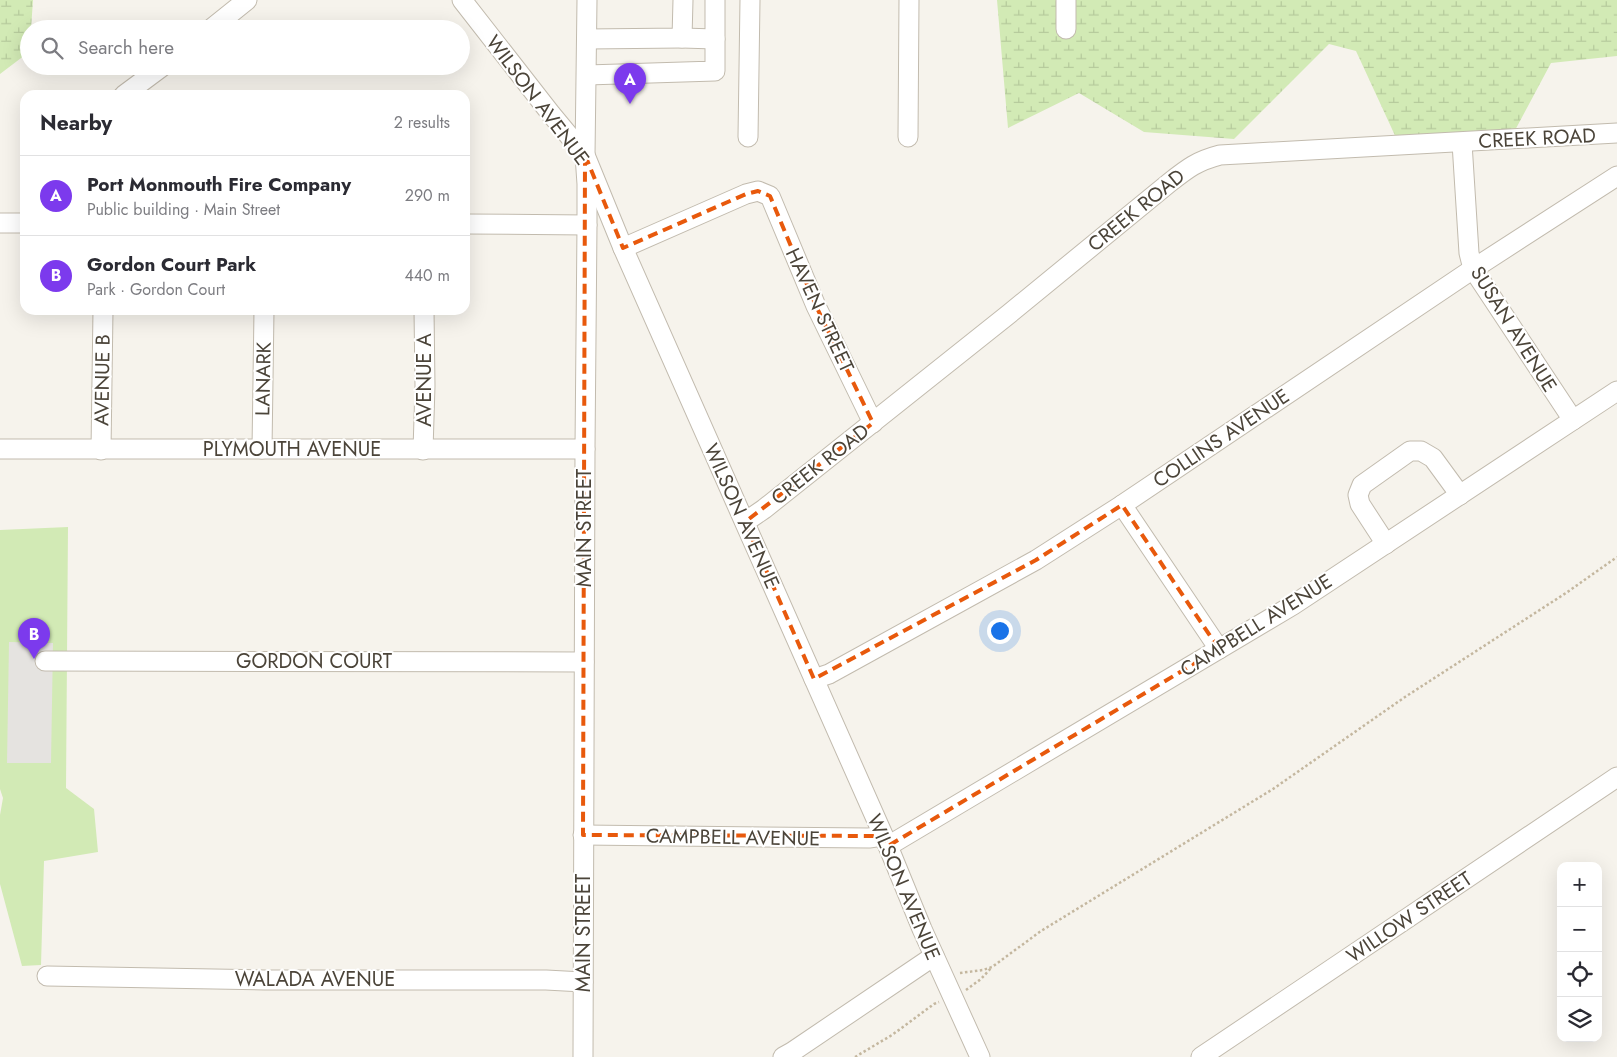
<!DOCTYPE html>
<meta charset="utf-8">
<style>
body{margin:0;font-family:Jost,sans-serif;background:#f7f7f7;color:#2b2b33}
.controls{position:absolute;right:15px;bottom:15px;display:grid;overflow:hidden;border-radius:10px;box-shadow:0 5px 20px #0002}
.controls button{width:45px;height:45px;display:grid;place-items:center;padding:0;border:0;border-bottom:1px solid #e1e1e2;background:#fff;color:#2b2b33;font:25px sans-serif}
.you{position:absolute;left:999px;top:630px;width:18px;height:18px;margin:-12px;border:4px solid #fff;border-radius:50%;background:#1a73e8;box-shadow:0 0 0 8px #1a73e833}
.badge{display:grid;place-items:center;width:32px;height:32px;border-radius:50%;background:#7c3aed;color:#fff;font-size:16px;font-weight:700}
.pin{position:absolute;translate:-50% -41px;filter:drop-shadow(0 1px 2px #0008)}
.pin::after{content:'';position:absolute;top:26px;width:18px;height:15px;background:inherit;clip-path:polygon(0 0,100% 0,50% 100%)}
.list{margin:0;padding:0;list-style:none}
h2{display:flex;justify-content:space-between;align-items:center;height:65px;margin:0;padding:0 20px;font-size:21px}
h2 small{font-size:16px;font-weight:400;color:#7c7c81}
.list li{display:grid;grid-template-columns:32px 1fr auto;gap:15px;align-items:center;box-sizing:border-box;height:80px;padding:0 20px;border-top:1px solid #e1e1e2}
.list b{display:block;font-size:19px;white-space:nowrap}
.list p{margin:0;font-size:16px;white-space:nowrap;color:#7c7c81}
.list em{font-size:16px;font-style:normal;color:#7c7c81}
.icon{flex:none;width:28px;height:28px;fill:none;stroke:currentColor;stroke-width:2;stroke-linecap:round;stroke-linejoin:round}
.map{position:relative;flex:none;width:1617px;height:1057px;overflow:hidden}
.search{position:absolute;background:#fff;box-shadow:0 5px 20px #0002;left:20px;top:20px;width:450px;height:55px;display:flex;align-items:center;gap:12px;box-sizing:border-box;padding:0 18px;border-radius:28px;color:#7c7c81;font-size:19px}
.panel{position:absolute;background:#fff;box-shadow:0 5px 20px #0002;left:20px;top:90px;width:450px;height:225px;border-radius:15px}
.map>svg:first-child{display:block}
.green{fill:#d2eab5}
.wetland{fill:url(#wetland-marsh)}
.parking{fill:#e5e3e0}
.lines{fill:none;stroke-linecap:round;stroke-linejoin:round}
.minor-casing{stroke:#c2bbae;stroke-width:21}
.path{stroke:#c4b79f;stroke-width:2.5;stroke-dasharray:2.5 2.5;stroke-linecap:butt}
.minor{stroke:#fff;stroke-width:19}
.marked{fill:none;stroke:#e8590c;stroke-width:4;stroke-dasharray:10 6;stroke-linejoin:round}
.labels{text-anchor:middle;stroke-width:4;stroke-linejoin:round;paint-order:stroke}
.street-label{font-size:20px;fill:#4b4439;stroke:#fff}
</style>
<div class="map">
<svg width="1617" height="1057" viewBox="0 0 1617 1057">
<defs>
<pattern id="wetland-marsh" width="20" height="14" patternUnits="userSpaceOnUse" patternTransform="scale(1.25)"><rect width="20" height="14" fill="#d2eab5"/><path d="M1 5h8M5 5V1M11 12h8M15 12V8" fill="none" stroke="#b6ca9c"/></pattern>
</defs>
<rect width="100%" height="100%" fill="#f6f3ec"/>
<!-- green -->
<path class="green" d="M68 527 66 788 94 809 98 852 44 861 41 965 22 966 0 884V815L3 798 0 789V530Z"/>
<!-- wetland -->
<g class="wetland">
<path d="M0 0H33L31 29H29V52L0 74Z"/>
<path d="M997 0H1617V56L1551 63 1513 134 1398 142 1356 51 1329 44 1234 139 1144 132 1079 93 1008 128Z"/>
</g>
<!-- parking -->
<path class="parking" d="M9 642 53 643 51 763H7Z"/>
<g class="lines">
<defs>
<g id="minor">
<path d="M462 0 551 114 585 155 623 248 888 846 922 929 980 1057"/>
<path d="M1066 0V29"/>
<path d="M211 29 247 0"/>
<path d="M682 38 715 39"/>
<path d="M587 39 682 38 683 0"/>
<path d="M587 75 715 71V0"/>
<path d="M124 95 163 66"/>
<path d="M748 137 750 0"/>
<path d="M908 137 909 0"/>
<path d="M1462 143 1469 253 1473 269 1573 420"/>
<path d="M0 223H25"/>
<path d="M465 224 587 225"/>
<path d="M623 248 746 194 758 191 770 196 816 306 873 423"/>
<path d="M0 449H585"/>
<path d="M262 449 264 310"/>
<path d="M101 450 103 310"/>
<path d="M423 450 425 386 424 310"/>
<path d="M1122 505 1219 649"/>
<path d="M745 522 764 509 1009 314 1169 183C1188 168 1197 161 1220 155L1617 133"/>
<path d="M1386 544 1360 504 1358 495 1362 485 1410 451H1421L1433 458 1460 495"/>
<path d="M45 661 584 662"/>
<path d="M814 679 829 674 1036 560 1122 505 1473 269 1617 176"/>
<path d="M583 835 869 838 883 836"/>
<path d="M888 846 1293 605 1617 391"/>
<path d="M47 976 265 980H546L583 982"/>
<path d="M583 1057 585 449 587 225V184L585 155 587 0"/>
<path d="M783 1057 792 1052 934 956"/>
<path d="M1201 1057 1617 777"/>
</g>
</defs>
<!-- minor casing -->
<use href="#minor" class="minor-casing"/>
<!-- path -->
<g class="path">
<path d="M960 973 983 970 992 967 1041 931 1273 789 1405 697 1566 593 1617 557"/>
<path d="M966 990 981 979 992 967"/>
<path d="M855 1057 892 1035 934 1004 939 1002"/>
</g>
<!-- minor -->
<use href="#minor" class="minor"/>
</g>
<!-- marked area -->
<path class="marked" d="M585 155 623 248 746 194 758 191 770 196 816 306 873 423 745 522 814 679 1036 560 1122 505 1219 649 888 846 883 836 583 835Z"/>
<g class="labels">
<!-- street labels -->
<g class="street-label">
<text transform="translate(538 100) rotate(53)" y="7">WILSON AVENUE</text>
<text transform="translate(1537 138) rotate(-3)" y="7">CREEK ROAD</text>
<text transform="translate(1136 210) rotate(-39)" y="7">CREEK ROAD</text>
<text transform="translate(820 310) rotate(65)" y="7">HAVEN STREET</text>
<text transform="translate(1514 329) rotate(58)" y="7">SUSAN AVENUE</text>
<text transform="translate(263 379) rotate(-89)" y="7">LANARK</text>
<text transform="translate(102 380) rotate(-89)" y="7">AVENUE B</text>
<text transform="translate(424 380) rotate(-90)" y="7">AVENUE A</text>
<text transform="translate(1221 438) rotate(-34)" y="7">COLLINS AVENUE</text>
<text x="292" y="456">PLYMOUTH AVENUE</text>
<text transform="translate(820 464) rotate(-38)" y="7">CREEK ROAD</text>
<text transform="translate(742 516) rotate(66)" y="7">WILSON AVENUE</text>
<text transform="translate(584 528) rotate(-90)" y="7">MAIN STREET</text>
<text transform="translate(1256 625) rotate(-32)" y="7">CAMPBELL AVENUE</text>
<text x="314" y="668">GORDON COURT</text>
<text transform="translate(733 837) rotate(1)" y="7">CAMPBELL AVENUE</text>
<text transform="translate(904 887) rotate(67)" y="7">WILSON AVENUE</text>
<text transform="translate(1409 917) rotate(-34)" y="7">WILLOW STREET</text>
<text transform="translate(583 933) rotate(-90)" y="7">MAIN STREET</text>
<text x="315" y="986">WALADA AVENUE</text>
</g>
</g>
</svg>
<div class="controls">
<button>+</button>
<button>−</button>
<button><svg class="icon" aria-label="locate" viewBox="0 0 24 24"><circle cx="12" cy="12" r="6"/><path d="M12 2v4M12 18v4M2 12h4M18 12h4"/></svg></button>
<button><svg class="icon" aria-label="layers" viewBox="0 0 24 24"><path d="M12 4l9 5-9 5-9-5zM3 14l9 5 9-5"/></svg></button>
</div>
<div class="you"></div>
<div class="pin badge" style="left:630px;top:104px">A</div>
<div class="pin badge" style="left:34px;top:659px">B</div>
<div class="search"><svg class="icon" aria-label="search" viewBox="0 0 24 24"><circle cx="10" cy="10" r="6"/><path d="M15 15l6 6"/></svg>Search here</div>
<section class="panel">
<h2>Nearby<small>2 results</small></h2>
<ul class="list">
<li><span class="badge">A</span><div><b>Port Monmouth Fire Company</b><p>Public building · Main Street</p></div><em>290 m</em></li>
<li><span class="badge">B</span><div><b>Gordon Court Park</b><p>Park · Gordon Court</p></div><em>440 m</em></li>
</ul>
</section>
</div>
